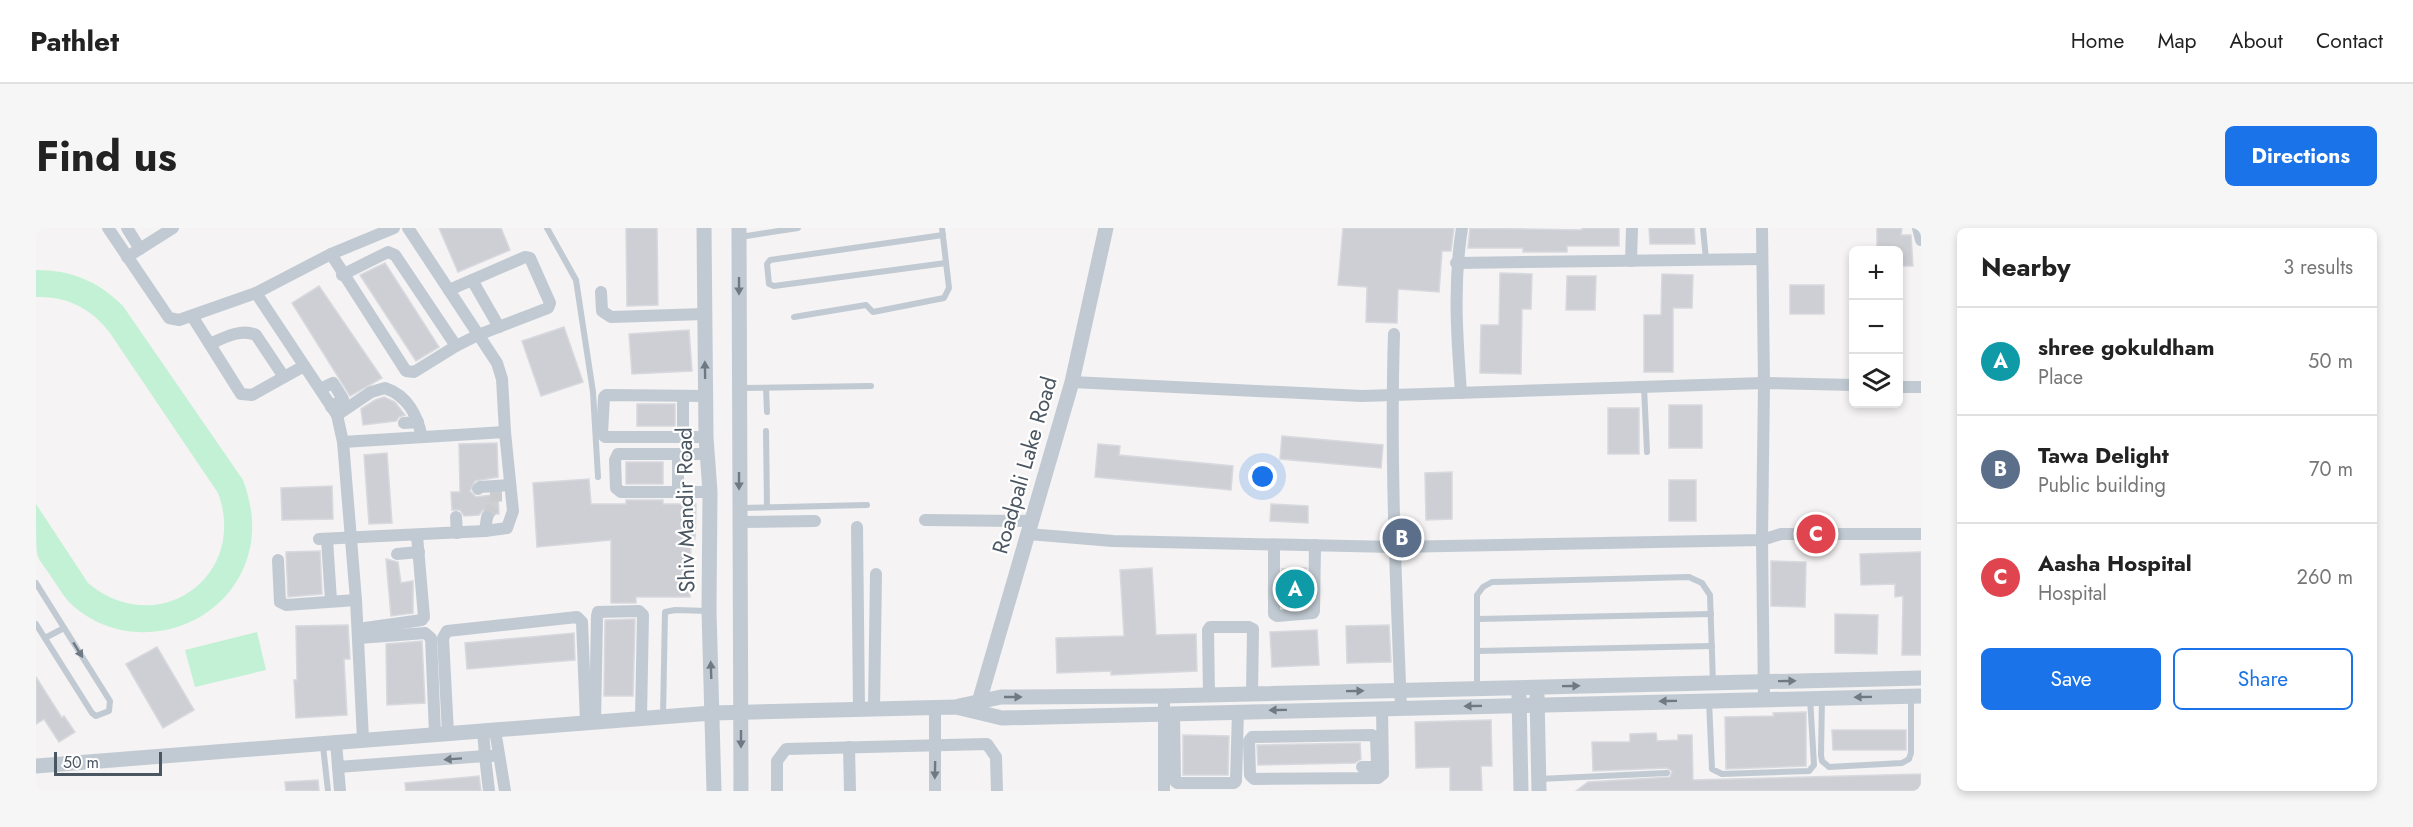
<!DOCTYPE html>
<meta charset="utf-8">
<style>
body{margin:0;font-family:Jost,sans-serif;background:#f6f6f6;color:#222}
.controls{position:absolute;right:18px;top:18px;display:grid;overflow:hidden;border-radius:9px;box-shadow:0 3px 9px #0003}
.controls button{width:54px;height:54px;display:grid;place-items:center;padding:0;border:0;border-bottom:2px solid #e0e0e0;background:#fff;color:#222;font:30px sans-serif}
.scale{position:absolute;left:18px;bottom:15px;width:108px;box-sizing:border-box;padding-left:6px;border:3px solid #4a5661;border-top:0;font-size:16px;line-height:21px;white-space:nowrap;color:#4a5661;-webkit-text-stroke:4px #fff;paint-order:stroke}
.you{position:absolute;left:1227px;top:249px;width:21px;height:21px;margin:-15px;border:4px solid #fff;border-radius:50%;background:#1a73e8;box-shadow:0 0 0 9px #1a73e833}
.badge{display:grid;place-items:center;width:39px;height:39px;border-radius:50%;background:#1a73e8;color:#fff;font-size:20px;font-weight:700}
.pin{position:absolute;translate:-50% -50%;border:3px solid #fff;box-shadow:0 2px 6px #0006}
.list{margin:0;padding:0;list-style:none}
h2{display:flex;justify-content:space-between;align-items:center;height:78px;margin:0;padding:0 24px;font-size:26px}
h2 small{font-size:20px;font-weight:400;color:#767676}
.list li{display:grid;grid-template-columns:39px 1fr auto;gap:18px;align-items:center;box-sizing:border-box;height:108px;padding:0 24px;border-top:2px solid #e0e0e0}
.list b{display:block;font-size:22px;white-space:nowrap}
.list p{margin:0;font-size:20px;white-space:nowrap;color:#767676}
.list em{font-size:20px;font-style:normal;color:#767676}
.actions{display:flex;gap:12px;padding:18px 24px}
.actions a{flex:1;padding:14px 0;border:2px solid #1a73e8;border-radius:9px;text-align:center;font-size:21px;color:#1a73e8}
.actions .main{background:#1a73e8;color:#fff}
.icon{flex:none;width:33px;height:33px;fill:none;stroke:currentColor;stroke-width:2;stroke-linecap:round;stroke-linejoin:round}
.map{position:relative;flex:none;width:1885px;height:563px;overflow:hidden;border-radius:9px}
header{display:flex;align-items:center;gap:36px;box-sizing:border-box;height:84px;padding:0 30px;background:#fff;border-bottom:2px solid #e0e0e0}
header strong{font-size:28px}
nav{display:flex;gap:33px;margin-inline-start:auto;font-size:21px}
.intro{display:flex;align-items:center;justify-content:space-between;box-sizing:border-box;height:144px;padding:0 36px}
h1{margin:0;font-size:42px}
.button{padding:15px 27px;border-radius:9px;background:#1a73e8;color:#fff;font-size:21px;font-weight:700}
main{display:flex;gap:36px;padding:0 36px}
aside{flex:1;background:#fff;border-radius:9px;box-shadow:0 3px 9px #0003}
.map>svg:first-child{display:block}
.green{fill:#c3f1d5}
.building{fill:#cdcfd5;stroke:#d7d9de;stroke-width:1.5}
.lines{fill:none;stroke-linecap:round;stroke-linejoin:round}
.minor-tunnel{stroke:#caccce;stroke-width:12;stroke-dasharray:12 6;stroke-linecap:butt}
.service{stroke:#c1cad2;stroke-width:6}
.minor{stroke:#c1cad2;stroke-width:12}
.tertiary{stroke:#c1cad2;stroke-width:15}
.oneway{fill:#6e7983}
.labels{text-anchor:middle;stroke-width:4.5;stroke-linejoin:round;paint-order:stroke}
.street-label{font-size:22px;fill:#4a5661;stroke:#fff}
</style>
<header>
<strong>Pathlet</strong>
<nav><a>Home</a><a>Map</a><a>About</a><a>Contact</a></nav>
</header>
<div class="intro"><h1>Find us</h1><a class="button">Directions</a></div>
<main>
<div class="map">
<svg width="1885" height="563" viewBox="0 0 1885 563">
<rect width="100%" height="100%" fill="#f5f3f3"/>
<!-- green -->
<g class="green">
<path d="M0 42C35 42 62 53 87 78L207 252C215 274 219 296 214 320 197 401 94 432 34 375 28 369 23 360 18 353 13 344 4 335 1 326 0 315 0 288 0 276L52 355C121 413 213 349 182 265L74 105C55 80 31 68 0 69Z"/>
<path d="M221 404 230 442 159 459 149 422Z"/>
</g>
<!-- building -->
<g class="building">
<path d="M403 0H465L474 22 422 44Z"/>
<path d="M590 0H621L622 77 591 78Z"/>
<path d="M1307 0H1418L1415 23H1406L1403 64 1362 61 1361 95 1330 94 1331 59 1302 57Z"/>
<path d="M1434 0 1546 2V0H1583V18H1531V24H1487V20H1432Z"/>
<path d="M1613 0H1658L1659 16H1614Z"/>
<path d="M1841 0H1866L1865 7H1875L1877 38H1863V22H1841Z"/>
<path d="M349 35 403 119 380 133 324 47Z"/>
<path d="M1464 45 1496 46 1495 81H1486L1485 146 1444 145 1445 97H1463Z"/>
<path d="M1626 46 1657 47 1656 80H1637V144H1608V87H1625Z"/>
<path d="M1531 48H1560L1559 82H1530Z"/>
<rect x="1754" y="57" width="34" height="29"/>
<path d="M283 58 346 150 314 168 256 75Z"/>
<path d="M528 99 547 154 505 168 486 113Z"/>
<path d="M653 102 656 143 596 146 593 106Z"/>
<path d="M348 169 359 174 369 187 363 189 360 193 327 197 325 181 339 172Z"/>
<rect x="601" y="176" width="38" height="22"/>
<rect x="1633" y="177" width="33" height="43"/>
<rect x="1572" y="180" width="31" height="46"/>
<path d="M1246 208 1347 217 1345 240 1244 231Z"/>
<path d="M461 215 462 249 439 253 434 263 440 269 462 266 463 286H459L452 281 447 282 443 287 428 288 424 282H416L415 264H424L423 216Z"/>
<path d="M1062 216 1084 218 1083 227 1197 238 1195 262 1059 249Z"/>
<path d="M351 225 356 295 333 296 328 227Z"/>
<rect x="590" y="234" width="37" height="22"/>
<path d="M1416 244V291L1390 292 1389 245Z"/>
<path d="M553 251 555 276H590V272H627V276H660L659 311H655L654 369H600V375H575V312L501 319 497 255Z"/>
<rect x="1633" y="252" width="27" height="41"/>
<path d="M296 258 297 291 246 292 245 260Z"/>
<path d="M1235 276 1272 278V295L1234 293Z"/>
<path d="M284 323 286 366 252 369 250 324Z"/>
<path d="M1885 324V427H1866L1867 368 1859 369V356L1825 357 1824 326Z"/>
<path d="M350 331 362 334 365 355 377 353V385L355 388Z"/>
<path d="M1735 333 1770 334 1769 379 1735 378Z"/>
<path d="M1116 340 1120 407 1160 406 1161 443 1075 447V443L1021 445 1020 410 1088 408 1084 342Z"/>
<path d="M1270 340V377L1246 379V341Z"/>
<path d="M1799 386 1842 387 1841 426 1799 425Z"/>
<path d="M599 391 597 468H568L569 392Z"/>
<path d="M312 397 314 431H308L311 487 260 490 258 452H261L260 398Z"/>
<path d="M1353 397 1355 434 1311 435 1310 398Z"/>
<path d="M1281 402 1283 437 1236 439 1234 404Z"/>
<path d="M538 405 539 432 431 441 429 415Z"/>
<path d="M386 413 389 475 351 477 350 416Z"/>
<path d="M121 419 158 482 127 500 90 436Z"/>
<path d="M0 449 26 490 28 488 39 504 23 514 8 491 0 496Z"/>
<path d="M1770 484V538L1690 541 1689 489 1738 488 1737 485Z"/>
<path d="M1455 492 1456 538H1445L1446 563H1414V539L1380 540 1379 494Z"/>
<path d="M1796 502H1870V522H1797Z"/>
<path d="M1620 505 1621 513 1642 512V507H1656L1657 552 1885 546V563H1540L1552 554 1634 549 1636 543 1631 540 1557 543 1556 514H1594V506Z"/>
<path d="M1147 507 1193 508 1192 547H1147Z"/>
<path d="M1324 515 1325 531 1319 535 1222 537 1221 517Z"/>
<path d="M443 548 445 563H370L369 555Z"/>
<path d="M282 552 283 563H250L249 554Z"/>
</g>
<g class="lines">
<!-- minor-tunnel -->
<path class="minor-tunnel" d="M451 289 460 274V261"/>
<!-- service -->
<g class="service">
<path d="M511 0 540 52 557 164 562 249"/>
<path d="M1667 0 1670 31"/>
<path d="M907 7 734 32 731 36 733 56 738 58 910 35"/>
<path d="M704 9 762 0"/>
<path d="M758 89 830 77 837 84 908 70 913 60 906 0"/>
<path d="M1608 159 1611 224"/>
<path d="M704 160 835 158"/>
<path d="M730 160 731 184"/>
<path d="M730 203 731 279"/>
<path d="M704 280 831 277"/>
<path d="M0 355 74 473 73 483 60 488 56 485 0 396"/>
<path d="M1441 391 1675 386"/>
<path d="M9 410 28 400"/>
<path d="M1441 423 1676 418"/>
<path d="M1441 460V367L1447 359 1456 354 1653 349 1666 355 1674 367 1677 455"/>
<path d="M1786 470 1785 527 1786 533 1793 539 1866 535 1873 531 1875 525V470"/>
<path d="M1673 473 1676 541 1686 546 1773 543 1778 537 1774 470"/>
<path d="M627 488 629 384 639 382 673 383"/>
<path d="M287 518 292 563"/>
<path d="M1503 551 1631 545"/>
</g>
<!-- minor -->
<g class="minor">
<path d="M72 0 133 90 143 92 220 65 295 26 358 0"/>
<path d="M91 0 104 21"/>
<path d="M1726 0 1728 155 1726 312 1728 471"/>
<path d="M1882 0 1885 12"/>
<path d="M295 26 370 143 378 144 420 118 359 27 352 24 306 47"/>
<path d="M91 29 137 0"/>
<path d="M1595 33 1596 0"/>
<path d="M1420 35 1726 31"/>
<path d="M436 52 463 99"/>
<path d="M413 62 489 29 494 30 514 75 512 80 442 107 420 118"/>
<path d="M565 64 566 83 575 89 668 86"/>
<path d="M220 65 301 187 307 214 320 372 327 511"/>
<path d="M156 88 205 166 216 167 268 138"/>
<path d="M1358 106C1354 231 1360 355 1365 480"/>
<path d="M174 116C187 110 205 100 220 107L248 149"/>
<path d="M1036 154 1326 168 1728 155 1818 157"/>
<path d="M1862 159H1885"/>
<path d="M284 161 297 155 307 171 295 179"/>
<path d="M1425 165C1421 109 1417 56 1426 0"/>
<path d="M670 168 570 167 568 169 566 206 569 209H670"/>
<path d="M301 187 335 164 349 160C372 168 381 187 386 209"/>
<path d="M368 195 382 194"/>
<path d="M647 209V168"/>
<path d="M307 214 469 204"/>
<path d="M642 226V263"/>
<path d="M672 226H582L579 232 580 260 585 264H674"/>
<path d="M442 261 444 259 474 257"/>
<path d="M420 289 421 305"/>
<path d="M889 292 995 293"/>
<path d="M704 294 779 293"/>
<path d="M821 299 823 481"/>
<path d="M449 303 451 289"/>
<path d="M992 306 1077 313 1358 319 1726 312 1745 306H1885"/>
<path d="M283 311 449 303 471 300 477 283 469 204 466 151 461 135 372 0"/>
<path d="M291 311 295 373"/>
<path d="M1238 317V386L1241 388 1277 385 1278 383 1279 317"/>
<path d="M361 326 383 324"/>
<path d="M242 332 244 374 250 377 320 372"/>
<path d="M322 401 386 392 388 389 381 308"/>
<path d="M323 410 389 405 395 410 399 505"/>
<path d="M1173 467 1172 402 1174 399H1213L1217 401 1216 466"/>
<path d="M1128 468V563"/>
<path d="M838 480 840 346"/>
<path d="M1138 485 1139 553 1141 555H1198L1200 553 1202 483"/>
<path d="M559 494 561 388 562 384 603 383 607 387 605 490"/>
<path d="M459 502 469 563"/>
<path d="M412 505 407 410 411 403 541 389 546 394 550 494"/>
<path d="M300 513 302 539 449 528 447 502"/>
<path d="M813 519 814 563"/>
<path d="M302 539 304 563"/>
<path d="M1326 539H1339L1341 535 1340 509 1336 507 1216 509 1213 513 1214 547 1218 551 1342 550 1347 546 1346 480"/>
<path d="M453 563 449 528H456"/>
<path d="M741 563V533L750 521 951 516 960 529 961 563"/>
<path d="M899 563V479"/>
</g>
<!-- tertiary -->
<g class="tertiary">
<path d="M668 0 670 209 674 264 673 383 678 563"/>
<path d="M703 0 705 563"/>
<path d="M1483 467 1485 563"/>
<path d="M1501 468 1503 563"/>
<path d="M923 478 965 469 1128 468 1885 450"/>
<path d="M941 481 1036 154 1070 0"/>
<path d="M0 538 676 485 920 479 966 490 1885 468"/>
</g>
</g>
<!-- one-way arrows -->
<defs><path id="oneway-solid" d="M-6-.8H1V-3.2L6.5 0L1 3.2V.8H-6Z" transform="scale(1.5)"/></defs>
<g class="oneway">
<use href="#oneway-solid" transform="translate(703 58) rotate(90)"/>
<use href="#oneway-solid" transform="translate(669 142) rotate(-91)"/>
<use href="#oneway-solid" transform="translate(703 253) rotate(90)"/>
<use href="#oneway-solid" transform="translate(42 422) rotate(58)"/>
<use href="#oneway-solid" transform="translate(675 442) rotate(-92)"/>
<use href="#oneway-solid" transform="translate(1751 453) rotate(-1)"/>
<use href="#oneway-solid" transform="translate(1535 458) rotate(-1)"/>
<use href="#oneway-solid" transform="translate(1319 463) rotate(-1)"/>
<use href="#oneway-solid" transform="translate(977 469)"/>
<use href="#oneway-solid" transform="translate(1827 469) rotate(179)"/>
<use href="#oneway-solid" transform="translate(1632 473) rotate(179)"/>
<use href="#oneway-solid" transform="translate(1437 478) rotate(179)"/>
<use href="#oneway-solid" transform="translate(1242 482) rotate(179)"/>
<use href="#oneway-solid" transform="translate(705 511) rotate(90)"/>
<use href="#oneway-solid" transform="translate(417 531) rotate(176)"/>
<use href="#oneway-solid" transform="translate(899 542) rotate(91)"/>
</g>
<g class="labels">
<!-- street labels -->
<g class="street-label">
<text transform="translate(988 237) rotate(-74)" y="8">Roadpali Lake Road</text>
<text transform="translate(649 282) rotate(-91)" y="8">Shiv Mandir Road</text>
</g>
</g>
</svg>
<div class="controls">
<button>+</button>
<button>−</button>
<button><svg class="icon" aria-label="layers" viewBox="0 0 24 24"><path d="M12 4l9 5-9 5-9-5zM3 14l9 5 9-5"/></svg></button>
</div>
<div class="scale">50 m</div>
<div class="you"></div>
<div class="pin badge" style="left:1259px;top:361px;background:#0f9aa8">A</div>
<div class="pin badge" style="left:1366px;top:310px;background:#5c6f8a">B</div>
<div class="pin badge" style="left:1780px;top:306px;background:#e0444e">C</div>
</div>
<aside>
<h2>Nearby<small>3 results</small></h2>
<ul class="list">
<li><span class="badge" style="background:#0f9aa8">A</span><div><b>shree gokuldham</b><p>Place</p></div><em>50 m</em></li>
<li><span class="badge" style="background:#5c6f8a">B</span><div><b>Tawa Delight</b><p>Public building</p></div><em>70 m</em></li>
<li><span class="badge" style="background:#e0444e">C</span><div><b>Aasha Hospital</b><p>Hospital</p></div><em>260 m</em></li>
</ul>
<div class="actions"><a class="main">Save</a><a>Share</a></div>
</aside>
</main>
